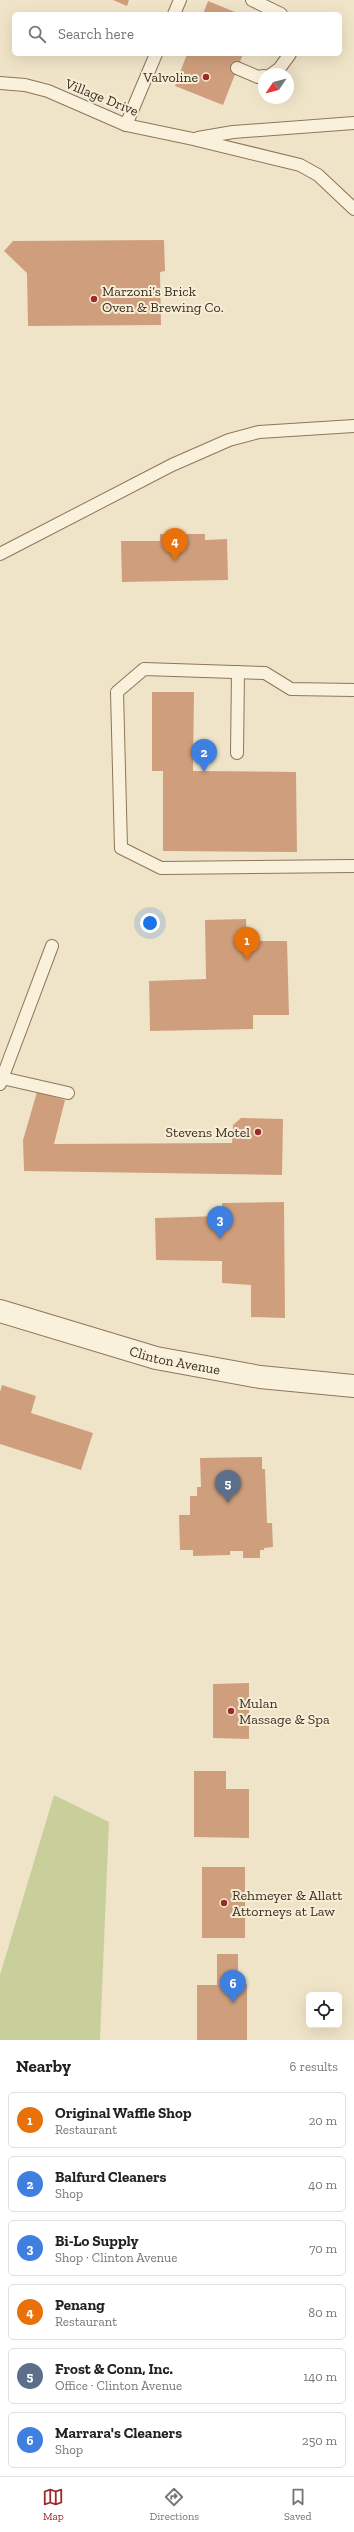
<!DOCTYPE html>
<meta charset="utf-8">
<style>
body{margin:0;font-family:"Zilla Slab",serif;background:#f2f2f2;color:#222}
.controls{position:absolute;right:12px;bottom:12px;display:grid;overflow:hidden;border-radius:6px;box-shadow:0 4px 16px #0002}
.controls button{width:36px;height:36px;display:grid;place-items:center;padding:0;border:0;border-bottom:1px solid #e0e0e0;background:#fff;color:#222;font:20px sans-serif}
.compass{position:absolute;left:258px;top:68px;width:36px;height:36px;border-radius:50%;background:#fff;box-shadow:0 4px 16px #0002;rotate:235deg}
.you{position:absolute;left:150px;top:923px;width:14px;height:14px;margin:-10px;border:3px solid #fff;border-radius:50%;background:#1a73e8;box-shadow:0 0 0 6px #1a73e833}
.badge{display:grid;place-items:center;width:26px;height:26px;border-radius:50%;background:#9e2a2b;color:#fff;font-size:13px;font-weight:700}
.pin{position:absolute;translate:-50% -33px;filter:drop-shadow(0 1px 2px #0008)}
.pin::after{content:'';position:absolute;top:21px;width:14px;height:12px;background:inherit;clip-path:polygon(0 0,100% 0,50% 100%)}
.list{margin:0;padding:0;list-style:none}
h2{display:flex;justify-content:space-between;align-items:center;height:52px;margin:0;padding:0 16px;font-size:17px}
h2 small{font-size:13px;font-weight:400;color:#767676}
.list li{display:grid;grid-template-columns:26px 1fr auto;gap:12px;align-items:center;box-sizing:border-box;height:56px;margin:0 8px 8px;padding:0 8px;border:1px solid #e0e0e0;border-radius:6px}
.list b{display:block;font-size:15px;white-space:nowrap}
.list p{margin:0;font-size:13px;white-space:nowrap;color:#767676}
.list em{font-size:13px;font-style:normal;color:#767676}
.icon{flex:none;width:22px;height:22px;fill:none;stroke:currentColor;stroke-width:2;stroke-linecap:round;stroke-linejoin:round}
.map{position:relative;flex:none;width:354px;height:2040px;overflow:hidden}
.search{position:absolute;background:#fff;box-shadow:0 4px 16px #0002;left:12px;right:12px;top:12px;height:44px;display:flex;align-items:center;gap:10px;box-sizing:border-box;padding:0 14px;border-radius:6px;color:#767676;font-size:15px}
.sheet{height:436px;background:#fff}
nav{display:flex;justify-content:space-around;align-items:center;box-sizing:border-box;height:56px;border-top:1px solid #e0e0e0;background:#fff;font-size:11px;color:#767676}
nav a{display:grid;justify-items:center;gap:2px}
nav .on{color:#9e2a2b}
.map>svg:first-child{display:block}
.green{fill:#c9cf9b}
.building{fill:#cf9f7d}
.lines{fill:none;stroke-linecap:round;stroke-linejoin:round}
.service-casing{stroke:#8d765c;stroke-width:14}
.minor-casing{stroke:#8d765c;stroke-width:24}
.service{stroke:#faf1dc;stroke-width:12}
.minor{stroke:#faf1dc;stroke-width:22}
.poi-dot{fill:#9e2a2b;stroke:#f7eed8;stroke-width:1.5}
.labels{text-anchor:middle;stroke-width:4;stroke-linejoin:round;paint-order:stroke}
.poi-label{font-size:14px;fill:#3d2e20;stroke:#f7eed8;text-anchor:start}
.street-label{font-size:14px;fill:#3d2e20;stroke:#f7eed8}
</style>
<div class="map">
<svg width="354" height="2040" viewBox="0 0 354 2040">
<rect width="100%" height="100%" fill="#f0e4c8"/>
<!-- green -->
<path class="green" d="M54 1795 109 1822 100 2040H0V1975Z"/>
<!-- building -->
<g class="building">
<path d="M113 0H129L127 6Z"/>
<path d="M208 1 240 14H203Z"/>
<path d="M187 54H243L223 105 175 86Z"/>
<path d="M164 240 165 271 160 272 161 325 28 326 27 273 4 251 13 241Z"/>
<path d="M160 534H205V540L227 539 228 580 122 582 121 541H160Z"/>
<path d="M152 692H194L193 771 296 772 297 852 163 851V771H152Z"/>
<path d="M246 919 247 941H287L289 1015H253V1029L150 1031 149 981 206 979 205 920Z"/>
<path d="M37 1092 65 1100 54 1144 232 1143 233 1125 241 1118 283 1119 282 1175 24 1171 23 1140Z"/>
<path d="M284 1202 285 1318 251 1317V1285L222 1283V1261L156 1260 155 1218 222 1216V1203Z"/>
<path d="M2 1385 36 1396 31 1413 93 1433 81 1470 0 1444V1392Z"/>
<path d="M262 1457V1469H265L267 1523H272L273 1547 264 1548V1550H260V1558H243V1551H230V1555L193 1556V1550H180L179 1515H190V1496H197V1487H201L200 1458Z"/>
<path d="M249 1683V1739L213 1738V1684Z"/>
<path d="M194 1771H226V1789H249V1838L194 1837Z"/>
<rect x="202" y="1867" width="43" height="71"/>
<path d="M217 1954H238V1984H247V2040H197V1985H217Z"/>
</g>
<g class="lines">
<defs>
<g id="service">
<path d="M252 0 281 14"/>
<path d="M174 14 180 0"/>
<path d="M237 68 258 77 264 76"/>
<path d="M272 74 279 69 290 54"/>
<path d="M0 83 25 85 48 91 126 125 193 139 300 165 318 175 354 209"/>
<path d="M126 125 156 54"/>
<path d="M198 138 233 132 354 123"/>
<path d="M0 554 172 465 229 440 259 432 354 426"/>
<path d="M354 690 291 689 265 673 144 669 117 692 121 848 161 868 354 866"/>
<path d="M237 753 238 672"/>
<path d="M2 1078 68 1093"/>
<path d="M0 1084 52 946"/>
</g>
<g id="minor">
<path id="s1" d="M0 1311 156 1358 260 1377 354 1386"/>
</g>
</defs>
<!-- service casing -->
<use href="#service" class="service-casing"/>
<!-- minor casing -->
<use href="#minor" class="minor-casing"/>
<!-- service -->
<use href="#service" class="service"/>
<!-- minor -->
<use href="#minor" class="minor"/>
</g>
<!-- markers -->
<g class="poi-dot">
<circle cx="206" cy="77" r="4"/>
<circle cx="94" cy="299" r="4"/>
<circle cx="258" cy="1132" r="4"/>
<circle cx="231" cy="1711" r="4"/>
<circle cx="224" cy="1903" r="4"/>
</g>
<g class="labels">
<!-- poi labels -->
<g class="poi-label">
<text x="198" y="82" text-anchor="end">Valvoline</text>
<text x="102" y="296">Marzoni’s Brick<tspan x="102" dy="16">Oven &amp; Brewing Co.</tspan></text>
<text x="250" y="1137" text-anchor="end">Stevens Motel</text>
<text x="239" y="1708">Mulan<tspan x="239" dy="16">Massage &amp; Spa</tspan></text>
<text x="232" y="1900">Rehmeyer &amp; Allatt<tspan x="232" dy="16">Attorneys at Law</tspan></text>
</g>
<!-- street labels -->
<g class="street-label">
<text transform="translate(102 97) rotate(22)" y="5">Village Drive</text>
<text dy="5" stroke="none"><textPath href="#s1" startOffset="182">Clinton Avenue</textPath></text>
</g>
</g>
</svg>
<div class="controls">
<button><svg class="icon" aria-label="locate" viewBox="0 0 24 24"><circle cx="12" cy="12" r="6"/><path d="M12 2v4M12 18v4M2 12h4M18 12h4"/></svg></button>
</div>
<svg class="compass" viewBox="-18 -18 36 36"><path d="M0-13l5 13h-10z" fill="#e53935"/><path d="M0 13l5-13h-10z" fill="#767676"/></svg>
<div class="you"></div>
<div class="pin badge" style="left:247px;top:960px;background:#e8710a">1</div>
<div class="pin badge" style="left:204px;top:772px;background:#3f7fe0">2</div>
<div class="pin badge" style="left:220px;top:1239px;background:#3f7fe0">3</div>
<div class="pin badge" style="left:175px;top:561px;background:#e8710a">4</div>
<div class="pin badge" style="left:228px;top:1503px;background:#5c6f8a">5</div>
<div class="pin badge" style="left:233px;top:2003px;background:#3f7fe0">6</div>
<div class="search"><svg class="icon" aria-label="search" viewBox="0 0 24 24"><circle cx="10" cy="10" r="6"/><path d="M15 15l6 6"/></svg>Search here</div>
</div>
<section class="sheet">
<h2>Nearby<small>6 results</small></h2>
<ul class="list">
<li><span class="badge" style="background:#e8710a">1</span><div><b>Original Waffle Shop</b><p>Restaurant</p></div><em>20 m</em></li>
<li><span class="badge" style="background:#3f7fe0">2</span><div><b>Balfurd Cleaners</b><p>Shop</p></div><em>40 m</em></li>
<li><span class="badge" style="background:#3f7fe0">3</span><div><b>Bi-Lo Supply</b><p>Shop · Clinton Avenue</p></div><em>70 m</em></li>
<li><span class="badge" style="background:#e8710a">4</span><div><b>Penang</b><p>Restaurant</p></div><em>80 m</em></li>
<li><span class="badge" style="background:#5c6f8a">5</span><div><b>Frost &amp; Conn, Inc.</b><p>Office · Clinton Avenue</p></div><em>140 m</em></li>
<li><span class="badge" style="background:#3f7fe0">6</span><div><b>Marrara's Cleaners</b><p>Shop</p></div><em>250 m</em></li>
</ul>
</section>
<nav>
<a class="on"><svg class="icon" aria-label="map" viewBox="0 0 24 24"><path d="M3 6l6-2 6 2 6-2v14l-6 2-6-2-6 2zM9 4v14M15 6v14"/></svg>Map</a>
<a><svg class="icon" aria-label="directions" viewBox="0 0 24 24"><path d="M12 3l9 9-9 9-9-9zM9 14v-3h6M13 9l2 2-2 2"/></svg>Directions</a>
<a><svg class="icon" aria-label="saved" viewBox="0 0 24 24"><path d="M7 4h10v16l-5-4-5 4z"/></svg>Saved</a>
</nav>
